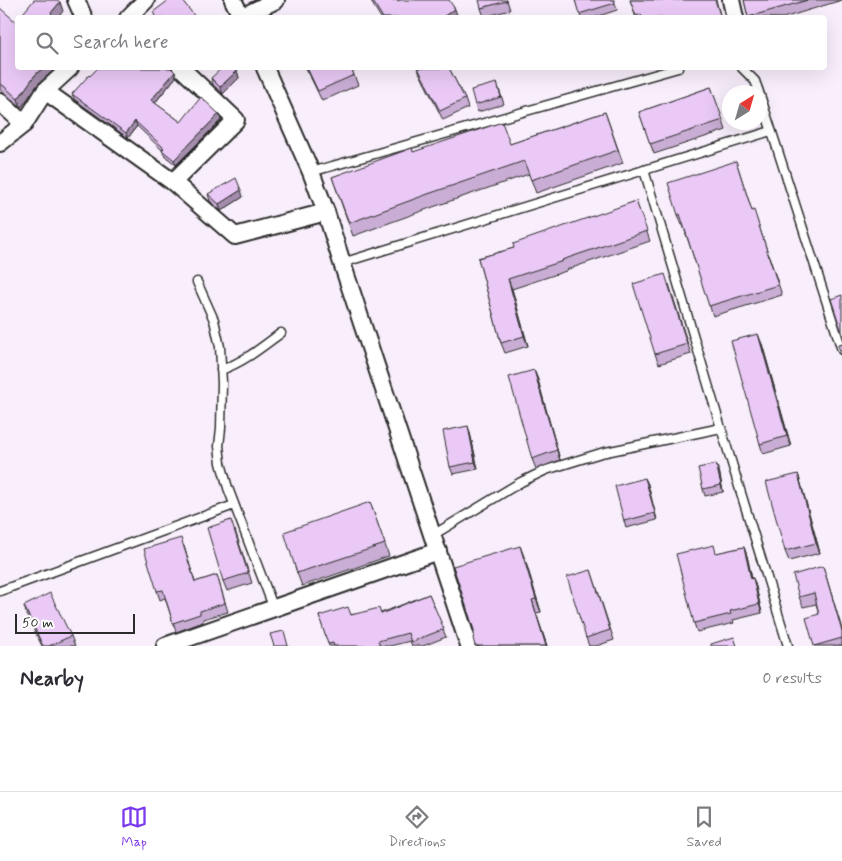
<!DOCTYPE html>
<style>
body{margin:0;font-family:Mynerve,sans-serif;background:#f2f2f3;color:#2b2b33}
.compass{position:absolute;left:722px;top:85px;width:45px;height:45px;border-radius:50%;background:#fff;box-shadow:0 5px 20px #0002;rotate:37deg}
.scale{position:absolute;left:15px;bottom:12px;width:120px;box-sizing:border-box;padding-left:5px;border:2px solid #2b2b2b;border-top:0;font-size:14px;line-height:18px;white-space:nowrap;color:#2b2b2b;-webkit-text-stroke:4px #fff;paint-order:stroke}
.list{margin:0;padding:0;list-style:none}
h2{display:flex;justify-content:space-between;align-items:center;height:65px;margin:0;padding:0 20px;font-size:21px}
h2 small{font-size:16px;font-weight:400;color:#7c7c81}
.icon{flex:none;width:28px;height:28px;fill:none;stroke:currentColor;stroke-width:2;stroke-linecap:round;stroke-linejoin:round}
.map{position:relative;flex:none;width:842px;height:646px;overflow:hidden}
.search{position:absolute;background:#fff;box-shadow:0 5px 20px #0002;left:15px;right:15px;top:15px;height:55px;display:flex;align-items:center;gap:12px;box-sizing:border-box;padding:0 18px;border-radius:5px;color:#7c7c81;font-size:19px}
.sheet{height:145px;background:#fff}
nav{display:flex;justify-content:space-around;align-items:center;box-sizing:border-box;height:70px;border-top:1px solid #e1e1e2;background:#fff;font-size:14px;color:#7c7c81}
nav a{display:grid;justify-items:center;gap:2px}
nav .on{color:#7c3aed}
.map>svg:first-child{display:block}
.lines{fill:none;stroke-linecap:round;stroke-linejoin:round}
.service-casing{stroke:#2b2b2b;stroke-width:11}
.minor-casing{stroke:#2b2b2b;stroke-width:20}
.service{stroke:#fff;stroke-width:8}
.minor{stroke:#fff;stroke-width:16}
.wall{fill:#c9add4;stroke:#2b2b2b}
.shaded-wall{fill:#a48dac;stroke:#2b2b2b}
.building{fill:#eac9f6;stroke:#2b2b2b}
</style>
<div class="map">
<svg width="842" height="646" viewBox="0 0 842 646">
<rect width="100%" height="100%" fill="#f9effc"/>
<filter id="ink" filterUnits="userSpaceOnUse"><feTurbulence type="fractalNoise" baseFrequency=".02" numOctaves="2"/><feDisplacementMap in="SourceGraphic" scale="10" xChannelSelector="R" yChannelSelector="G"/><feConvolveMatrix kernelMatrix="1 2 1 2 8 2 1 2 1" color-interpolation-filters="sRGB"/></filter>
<g filter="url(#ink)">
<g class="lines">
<defs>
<g id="service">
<path d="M742 68 755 81 759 92"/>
<path d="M760 95 842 350"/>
<path d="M644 170 721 428 788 646"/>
<path d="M311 172 678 68"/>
<path d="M342 263 771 131"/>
<path d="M197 282 214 320 220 347 222 383 221 428 219 446 221 463 228 488 274 609"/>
<path d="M221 370C244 362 262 347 281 333"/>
<path d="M433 535 521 482 546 470 601 453 721 428"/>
<path d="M0 591 234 505"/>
</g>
<g id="minor">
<path d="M76 0 84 18"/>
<path d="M233 0 242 18"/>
<path d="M731 0 735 18"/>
<path d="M242 17 276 0"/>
<path d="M128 18 146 0"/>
<path d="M265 68 311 172 326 212 342 263 469 646"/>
<path d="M45 91 173 182 235 236 326 212"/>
<path d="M0 102 24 124 45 91 70 68"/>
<path d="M0 143 24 124"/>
<path d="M173 182 236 120 181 68"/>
<path d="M165 646 438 551"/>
</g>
</defs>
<!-- service casing -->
<use href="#service" class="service-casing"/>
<!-- minor casing -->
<use href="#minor" class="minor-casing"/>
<!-- service -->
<use href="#service" class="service"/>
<!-- minor -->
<use href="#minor" class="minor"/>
</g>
<!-- wall -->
<g class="wall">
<path d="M371 0H398V1L458 18H381L373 5Z"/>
<path d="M507 0 510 10 484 17 481 8Z"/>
<path d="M575 0H614L617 10 593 18H581Z"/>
<path d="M630 0H716L721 18H636Z"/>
<path d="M744 0H842L783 18 748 17Z"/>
<path d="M0 8 38 84 21 108 7 95 0 90Z"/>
<path d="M306 68H351L358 85 322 101Z"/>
<path d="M417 68H449L465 99 468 108 443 120Z"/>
<path d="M237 71 239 78 223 94 213 85 211 78Z"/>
<path d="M175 72 176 77 155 103 181 122 219 114 221 120 176 165 164 155 162 150 137 126 128 138 74 99 72 94 90 76Z"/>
<path d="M497 83 504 104 478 112 475 105Z"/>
<path d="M711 87 726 130 654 154 639 112Z"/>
<path d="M605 112 623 163 536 193 529 174 433 207 353 236 332 177 413 152 510 144Z"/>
<path d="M736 161 752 211 757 220 782 295 713 316 683 225H682L678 215Z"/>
<path d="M208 194 243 197 221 211 210 201Z"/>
<path d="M636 201 650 241 566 270V271L512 289 528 346 505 353 501 343 478 258 514 248Z"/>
<path d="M669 284 691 354 659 364 655 354Z"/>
<path d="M762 344 791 446 763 454 760 444Z"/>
<path d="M534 370 538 380 560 460 536 469 532 459Z"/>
<path d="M470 433 478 469 453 474 450 467Z"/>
<path d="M719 470 723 492 705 496 703 489Z"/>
<path d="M798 474 801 484 820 553 789 561 785 551Z"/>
<path d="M645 478 657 520 626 528 624 521Z"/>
<path d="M370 502 389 556 302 586 297 573Z"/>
<path d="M235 530 252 583 227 591 223 581Z"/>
<path d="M184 546 195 582 217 575 228 612 203 619V622L176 632 165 598 160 600 157 591Z"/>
<path d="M520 546 541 612 536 613 547 646H475Z"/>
<path d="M744 547 747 556 752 579 753 578 756 587 762 613 733 620 734 623 697 632 694 623 717 553Z"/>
<path d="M823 566 842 629V646H814L819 614 816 604 803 607 799 597Z"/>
<path d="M591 570 614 640 596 646H589L586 638Z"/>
<path d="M429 594 446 637 423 646H412L410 641 390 646H329L319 616 381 613Z"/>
<path d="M24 606 71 636 75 646H42L27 616Z"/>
</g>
<!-- shaded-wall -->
<g class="shaded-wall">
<path d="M60 2 63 11 58 18H53L51 13Z"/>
<path d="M455 9 458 18H441Z"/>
<path d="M43 68H56L38 84 21 108 18 99 35 75Z"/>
<path d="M237 71 239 78 223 94 220 87Z"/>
<path d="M175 72 176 77 153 105 151 100Z"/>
<path d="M219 114 221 120 176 165 174 160Z"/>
<path d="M135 121 137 126 128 138 126 133Z"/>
<path d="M241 190 243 197 221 211 219 204Z"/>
<path d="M508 279 512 289 528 346 524 336Z"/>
<path d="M758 334 762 344 791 446 787 436Z"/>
<path d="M534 370 538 380 560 460 557 450Z"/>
<path d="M468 426 470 433 478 469 475 462Z"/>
<path d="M716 464 719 470 723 492 721 485Z"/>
<path d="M798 474 801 484 820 553 816 543Z"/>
<path d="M645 478 648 484 657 520Z"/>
<path d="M520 546 525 559 541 612 536 599Z"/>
<path d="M744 547 747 556 754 588 751 579Z"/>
<path d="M753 578 756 587 762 613 759 604Z"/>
<path d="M532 600 536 613 547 646H546Z"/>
</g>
<!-- building -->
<g class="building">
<path d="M34 0H57L60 2 51 13 56 18H19Z"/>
<path d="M169 0H182L196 18H156L153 12Z"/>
<path d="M372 0H398V1L400 0H449L455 9 441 18H383Z"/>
<path d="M479 0H507V1L481 8Z"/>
<path d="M575 0H614L615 3 579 14Z"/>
<path d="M630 0H715L721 18H642L641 14 636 16Z"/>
<path d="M744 0H808L748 17Z"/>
<path d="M0 8 16 22 18 19V68H43L35 75 18 99 4 86 0 84Z"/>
<path d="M98 68H171L175 72 151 100 181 122 201 97 219 114 174 160 162 150 164 148 135 121 126 133 72 94 89 75 90 76Z"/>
<path d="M222 68H233L237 71 220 87 211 78Z"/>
<path d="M307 68H351L354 75 318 91Z"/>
<path d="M418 68H449L465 99 440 111Z"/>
<path d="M497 83 501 97 475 105 471 90Z"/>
<path d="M711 87 723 120 650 144 639 112Z"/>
<path d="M605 112 618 150 531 180 524 161 428 194 349 223 332 177 412 148 413 152 502 122 510 144Z"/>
<path d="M736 161 752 211 754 210 778 285 709 306 680 214 678 215 668 183Z"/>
<path d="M236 178 241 190 219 204 208 194Z"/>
<path d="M636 201 647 231 562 260 563 261 508 279 524 336 501 343 478 258 514 248 513 244Z"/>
<path d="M665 274 687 344 655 354 633 284Z"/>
<path d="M842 295V333L831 299Z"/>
<path d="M758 334 787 436 760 444 731 341Z"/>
<path d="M842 344V353L841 354 838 345Z"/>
<path d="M534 370 557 450 532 459 509 377Z"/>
<path d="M468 426 475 462 450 467 443 431Z"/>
<path d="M716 464 721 485 703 489 698 468Z"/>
<path d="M798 474 816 543 785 551 766 482Z"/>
<path d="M645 478 655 513 624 521 615 486Z"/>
<path d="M370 502 385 544 297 573 284 532Z"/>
<path d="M231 520 248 573 223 581 207 528Z"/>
<path d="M181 538 195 582 217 575 225 603 200 611V614L173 623 163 590 157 591 144 549Z"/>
<path d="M714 545 716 553 744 547 751 579 753 578 759 604 730 611 731 614 694 623 676 554Z"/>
<path d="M520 546 536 599 532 600 546 646H475L473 638 474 635V630L453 566Z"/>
<path d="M823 566 842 631V638L814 646 806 618 819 614 814 593 799 597 793 575Z"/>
<path d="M591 570 610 630 586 638 567 577Z"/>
<path d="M50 593 71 636 49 646H43L24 606Z"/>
<path d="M429 594 444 629 411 642 408 633 378 641 380 646H334L333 643 328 644 319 616 348 607 351 615 379 608 381 614Z"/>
<path d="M284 631 288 646H274L270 634Z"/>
<path d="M734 637 737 646H711V644Z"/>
</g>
</g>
</svg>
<svg class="compass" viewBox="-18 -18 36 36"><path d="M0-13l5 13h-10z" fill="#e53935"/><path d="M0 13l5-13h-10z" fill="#7c7c81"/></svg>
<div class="scale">50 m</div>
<div class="search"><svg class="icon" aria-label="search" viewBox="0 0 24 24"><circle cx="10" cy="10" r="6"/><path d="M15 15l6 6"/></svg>Search here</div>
</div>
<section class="sheet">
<h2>Nearby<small>0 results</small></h2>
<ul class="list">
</ul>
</section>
<nav>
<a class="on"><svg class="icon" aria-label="map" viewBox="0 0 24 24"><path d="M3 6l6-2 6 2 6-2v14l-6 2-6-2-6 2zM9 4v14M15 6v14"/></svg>Map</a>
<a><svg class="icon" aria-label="directions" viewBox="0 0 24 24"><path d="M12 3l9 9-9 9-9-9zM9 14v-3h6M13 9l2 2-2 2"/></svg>Directions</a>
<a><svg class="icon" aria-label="saved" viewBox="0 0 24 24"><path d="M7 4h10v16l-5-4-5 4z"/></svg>Saved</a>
</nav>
